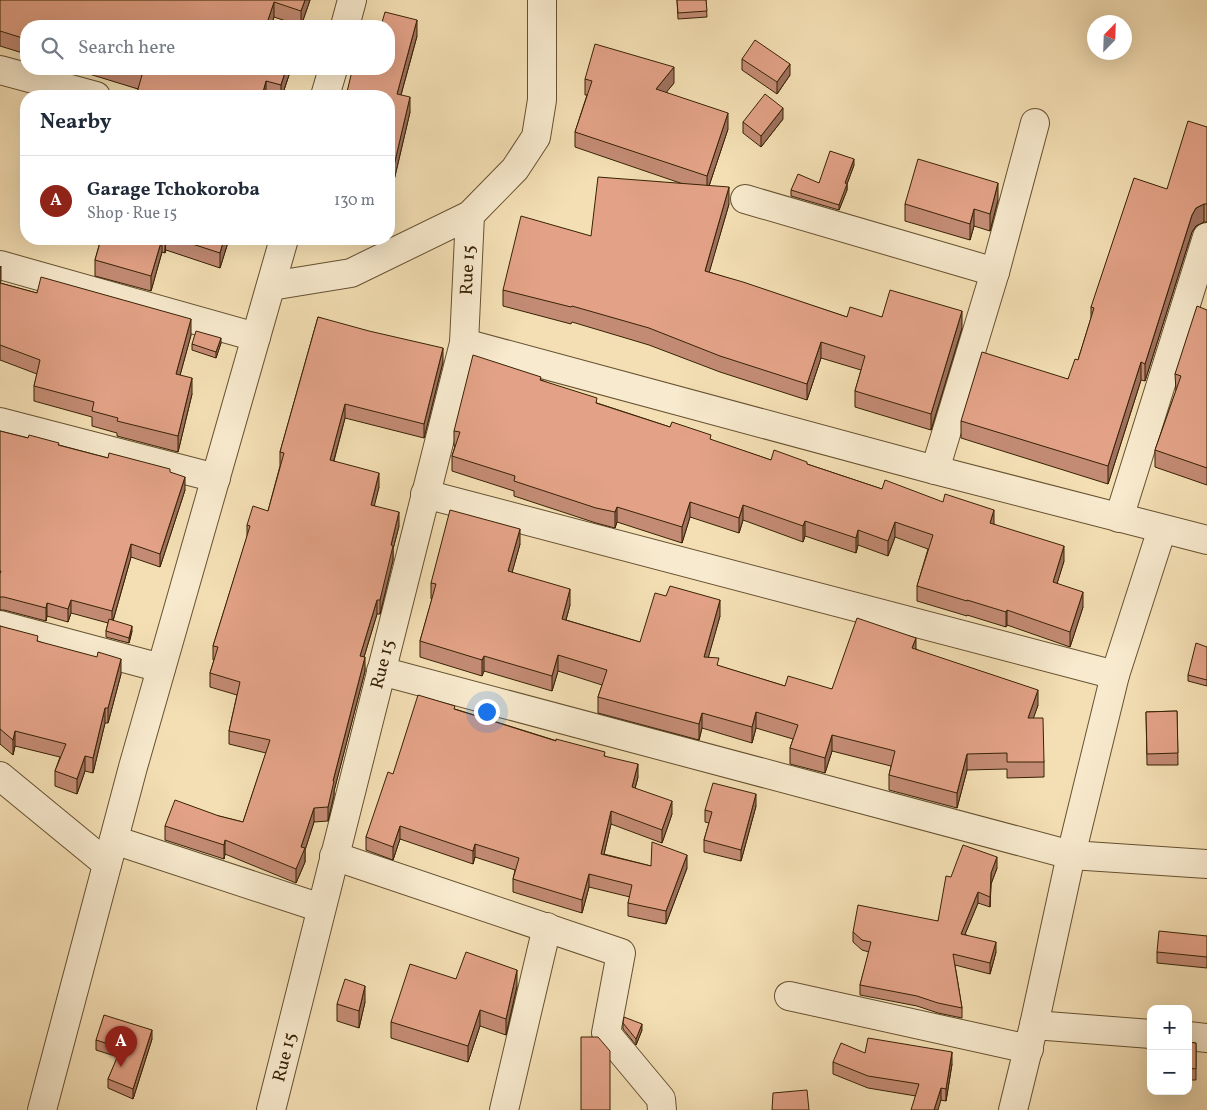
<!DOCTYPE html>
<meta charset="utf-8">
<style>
body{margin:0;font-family:Vollkorn,serif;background:#f6f6f7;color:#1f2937}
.controls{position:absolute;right:15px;bottom:15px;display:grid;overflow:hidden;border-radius:10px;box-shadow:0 5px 20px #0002}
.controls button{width:45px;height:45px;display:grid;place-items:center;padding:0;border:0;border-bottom:1px solid #e0e1e3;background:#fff;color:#1f2937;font:25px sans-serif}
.compass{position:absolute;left:1087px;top:15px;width:45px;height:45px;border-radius:50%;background:#fff;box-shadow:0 5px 20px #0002;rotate:23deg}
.you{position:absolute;left:486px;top:711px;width:18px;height:18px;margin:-12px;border:4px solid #fff;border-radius:50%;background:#1a73e8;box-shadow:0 0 0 8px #1a73e833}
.badge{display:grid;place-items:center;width:32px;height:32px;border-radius:50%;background:#8f2418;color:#fff;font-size:16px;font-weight:700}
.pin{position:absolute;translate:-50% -41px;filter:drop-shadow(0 1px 2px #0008)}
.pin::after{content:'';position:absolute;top:26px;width:18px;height:15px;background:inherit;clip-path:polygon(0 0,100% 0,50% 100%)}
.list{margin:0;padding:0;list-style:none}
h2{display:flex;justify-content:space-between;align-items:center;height:65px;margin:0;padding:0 20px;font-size:21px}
h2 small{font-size:16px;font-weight:400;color:#747a83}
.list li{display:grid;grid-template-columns:32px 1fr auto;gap:15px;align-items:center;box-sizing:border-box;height:90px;padding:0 20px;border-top:1px solid #e0e1e3}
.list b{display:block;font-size:19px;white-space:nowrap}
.list p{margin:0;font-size:16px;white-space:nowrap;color:#747a83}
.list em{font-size:16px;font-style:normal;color:#747a83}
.icon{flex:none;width:28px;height:28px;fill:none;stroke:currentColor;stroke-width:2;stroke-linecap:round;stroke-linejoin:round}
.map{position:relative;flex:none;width:1207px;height:1110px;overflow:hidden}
.search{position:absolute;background:#fff;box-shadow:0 5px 20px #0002;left:20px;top:20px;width:375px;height:55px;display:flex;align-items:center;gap:12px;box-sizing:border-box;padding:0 18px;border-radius:20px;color:#747a83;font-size:19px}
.panel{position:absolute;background:#fff;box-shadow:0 5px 20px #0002;left:20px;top:90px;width:375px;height:155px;border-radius:20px}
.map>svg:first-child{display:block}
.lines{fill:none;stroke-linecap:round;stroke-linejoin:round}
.minor-casing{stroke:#665131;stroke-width:30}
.minor{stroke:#f8eace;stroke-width:28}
.wall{fill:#c38b74;stroke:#372205}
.shaded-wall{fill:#9f715e;stroke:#372205}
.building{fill:#e3a287;stroke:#372205}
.labels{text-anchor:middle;stroke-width:4.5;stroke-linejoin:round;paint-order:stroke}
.street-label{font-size:18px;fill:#372205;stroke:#f8eace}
</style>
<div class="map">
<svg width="1207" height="1110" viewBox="0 0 1207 1110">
<rect width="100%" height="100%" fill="#f4dfb4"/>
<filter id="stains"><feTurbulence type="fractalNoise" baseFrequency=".004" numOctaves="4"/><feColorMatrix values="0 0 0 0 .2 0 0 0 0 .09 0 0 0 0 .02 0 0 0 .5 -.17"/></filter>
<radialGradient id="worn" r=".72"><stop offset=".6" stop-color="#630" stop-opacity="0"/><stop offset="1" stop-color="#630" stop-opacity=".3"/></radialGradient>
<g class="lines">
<defs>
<g id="minor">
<path d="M345 26 352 0"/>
<path d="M0 70 96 96"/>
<path d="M325 96 333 69"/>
<path d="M745 199 995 272"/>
<path d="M0 265 256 337"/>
<path d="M271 286 351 273 470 215 515 169 536 137 542 100V0"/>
<path d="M464 343 935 470 1207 540"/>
<path d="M0 422 216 478"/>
<path d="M935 470 995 272 1035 123"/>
<path d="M425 494 1115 675"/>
<path d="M1119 518 1207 237"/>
<path d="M0 625 161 668"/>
<path d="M381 671 1071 855 1207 864"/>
<path d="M0 776 107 864"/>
<path d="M114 840 321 908"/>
<path d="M334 856 621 953 606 1033 661 1099 662 1110"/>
<path d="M789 996 1029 1049"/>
<path d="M1034 1025 1151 1034"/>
<path d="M1188 1036 1207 1038"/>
<path d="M42 1110 133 767 284 239"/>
<path d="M271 1110 464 343 470 215"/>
<path d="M504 1110 547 927"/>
<path d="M1013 1110 1034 1025 1071 855 1115 675 1162 529"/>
</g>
</defs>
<!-- minor casing -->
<use href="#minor" class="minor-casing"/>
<!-- minor -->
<use href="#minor" class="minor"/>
</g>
<!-- wall -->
<g class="wall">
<path d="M0 0H310L301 26 274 17 271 26H26V54L0 46Z"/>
<path d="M677 0H706L707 17 678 19Z"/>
<path d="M417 36 401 95 410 112 391 193H389V96L368 74Z"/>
<path d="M742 59 790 75 777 94 742 70Z"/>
<path d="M73 69H291L282 96H136L138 89Z"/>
<path d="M585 79 674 83 666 92 728 129 709 186 729 204 709 272 847 317H882L962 328 931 430 855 407V391L861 370 821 358 807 400 720 372 649 345 572 322 571 324 503 306V290L591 236 683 184 575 147V132L587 95H585Z"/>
<path d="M783 119 761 147 743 133V122Z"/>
<path d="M1207 127V222H1204L1196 226 1192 232 1145 381 1141 380 1108 484 961 438V421L1068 379 1078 360 1091 318V307Z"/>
<path d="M854 165 847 184V190L839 210 791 196V190L819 183Z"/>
<path d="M998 200 990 231 974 226 970 240 905 221V204Z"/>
<path d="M101 239H229L220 268 166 250 165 253 162 252 151 291 95 276V260Z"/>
<path d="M0 266V283L191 335 180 375 192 394 178 452 117 436V433L92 426V417L34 401V386L37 374 0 360Z"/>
<path d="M1207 310V485L1155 467V450L1176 391 1175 374Z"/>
<path d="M318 317 443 362 424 438 345 418 334 461 379 487 374 505 399 526 393 549V560L380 614H377L364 657 365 671 334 791V795L328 821 314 822 305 850V862L296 883 225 854 224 859 165 840V826L219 816 243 822 266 753 229 744V731L237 695 210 687V673L214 660H213V646L247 537V525L268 511 280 466V452Z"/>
<path d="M221 343 216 358 192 350V344Z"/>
<path d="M541 380 597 403 670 427 711 440 771 460 807 464 882 489 994 524 1064 561 1057 583 1083 607 1070 647 1007 625 1006 627 967 615V616L917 601V586L928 549 895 537 888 556 858 545 856 553 805 536 803 542 743 520 739 533 690 517 682 543 617 522 615 528 596 523 514 496V491L452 471V456L455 446H454V431Z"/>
<path d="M0 431 28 438 59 445 108 458 170 472 185 490 160 567 131 557 113 621 132 631 129 643 106 637V631L108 623 71 613 68 622 47 616 46 621 4 610H0Z"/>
<path d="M520 544 512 572 570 605 566 620 640 642 720 616 708 657 719 666 785 686 832 689 916 649 1038 705 1033 718 1044 762V777L1007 778V769L967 770 957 808 889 790V775L891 766 832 751 825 773 790 764V748L793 739 756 728 752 743 702 728 699 740 598 713V697L602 685 558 671 552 691 484 671 482 676 420 657V641L432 599H431V583Z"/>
<path d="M0 626 121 674 108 723H105L93 773 85 771 77 794 55 786V771L60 757 15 746 13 755 0 744Z"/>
<path d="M1207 647V686L1188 681V675Z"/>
<path d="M455 709 605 756 638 777 635 788 672 814 662 843 611 824 604 854 651 866 687 868 666 924 628 916V903L630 897 589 887 582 913 513 892V879L515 870 475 857 473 864 400 839 393 860 366 850V837L393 774Z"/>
<path d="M1177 711 1178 765H1147L1146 712Z"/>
<path d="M756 806 741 861 704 852V840L709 823 705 822V810Z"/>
<path d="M997 868 991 884 990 907 978 903 965 934 996 952 990 974 955 965 962 1008V1018L938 1013 917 1006 860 995V985L869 952 862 950 853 942V932L938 921 951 877Z"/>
<path d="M1207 936V968L1157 963V952Z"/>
<path d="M456 979 517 986 506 1035 480 1026 468 1062 391 1038V1022Z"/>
<path d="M365 1002 359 1028 337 1021V1004Z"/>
<path d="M623 1023 642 1030 636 1045 623 1029Z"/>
<path d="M152 1039 133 1099 108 1088V1079L118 1057 96 1050V1040Z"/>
<path d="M1188 1042 1196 1043V1080H1188Z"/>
<path d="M865 1053 952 1064 946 1101 868 1088 833 1074V1062Z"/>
</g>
<!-- shaded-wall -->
<g class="shaded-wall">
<path d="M305 0H310L301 26V11Z"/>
<path d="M274 2V17L271 26H266Z"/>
<path d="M417 20V36L397 109V94Z"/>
<path d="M790 64V75L777 94V82Z"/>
<path d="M674 67V83L656 105V89Z"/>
<path d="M286 69H291L282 96H281V85Z"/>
<path d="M266 81V96H262Z"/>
<path d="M410 97V112L391 193V178Z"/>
<path d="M783 108V119L761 147V136Z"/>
<path d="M728 113V129L707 192V176Z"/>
<path d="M854 159V165L847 184V190L839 210V205L845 183Z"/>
<path d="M998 183V200L990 231V214Z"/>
<path d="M729 187V204L705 287V271Z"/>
<path d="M1204 204V222L1196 226 1192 232 1145 381V364L1192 215 1196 208Z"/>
<path d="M974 209V226L970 240V224Z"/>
<path d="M162 239V252L151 291V276Z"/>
<path d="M165 239H166L165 253Z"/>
<path d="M224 239H229L220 268V253Z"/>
<path d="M1 266V281L0 284V268Z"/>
<path d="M962 311V328L931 430V414Z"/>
<path d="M191 319V335L176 390V374Z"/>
<path d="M221 338V343L216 358V352Z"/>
<path d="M821 342V358L807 400V384Z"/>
<path d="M443 348V362L424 438V424Z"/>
<path d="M1141 362V380L1108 484V466Z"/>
<path d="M192 378V394L178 452V436Z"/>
<path d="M345 404V418L330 474V460Z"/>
<path d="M379 473V487L371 519V505Z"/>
<path d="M185 477V490L160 567V554Z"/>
<path d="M690 502V517L682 543V527Z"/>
<path d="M743 505V520L739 533V518Z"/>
<path d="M617 507V522L615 528V512Z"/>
<path d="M994 510V525L990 523Z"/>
<path d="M399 512V526L393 549V560L380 614V600L391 545Z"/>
<path d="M805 521V536L803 542V526Z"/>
<path d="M895 522V537L888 556V541Z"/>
<path d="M520 529V544L508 587V571Z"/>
<path d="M858 530V545L856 553V538Z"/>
<path d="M131 544V557L112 624V611Z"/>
<path d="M1064 546V561L1053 597V582Z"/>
<path d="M570 589V605L562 634V619Z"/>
<path d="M1083 592V607L1070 647V632Z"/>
<path d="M71 600V613L68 622V609Z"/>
<path d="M377 600V614L360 670V656Z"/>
<path d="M720 600V616L704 673V657Z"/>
<path d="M47 603V616L46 621V608Z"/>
<path d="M1007 610V625L1006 627V612Z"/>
<path d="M132 626V631L129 643V638Z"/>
<path d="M916 638V654L912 648Z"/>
<path d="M558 655V671L552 691V676Z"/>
<path d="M484 656V671L482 676V660Z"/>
<path d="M365 657V671L334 791V795L328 821V807L333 781Z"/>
<path d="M121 659V674L108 723V708Z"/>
<path d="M1038 690V705L1028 734V718Z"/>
<path d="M105 708V723L93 773V758Z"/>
<path d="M756 712V728L752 743V727Z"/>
<path d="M702 713V728L699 740V724Z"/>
<path d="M15 731V746L13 755V740Z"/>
<path d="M832 735V751L825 773V758Z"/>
<path d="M967 754V770L957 808V793Z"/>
<path d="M85 756V771L77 794V779Z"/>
<path d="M638 764V777L632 800V787Z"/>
<path d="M756 794V806L741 861V850Z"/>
<path d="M672 801V814L662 843V830Z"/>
<path d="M314 808V822L305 850V862L296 883V869L301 847Z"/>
<path d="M611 811V824L601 867V854Z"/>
<path d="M400 826V839L393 860V847Z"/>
<path d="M225 840V854L224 859V845Z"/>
<path d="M475 844V857L473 864V851Z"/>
<path d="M687 855V868L666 924V911Z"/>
<path d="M997 857V868L991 884 990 907 991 873Z"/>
<path d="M589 874V887L582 913V900Z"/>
<path d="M978 892V903L961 944V934Z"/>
<path d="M996 942V952L990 974V963Z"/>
<path d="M517 970V986L506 1035V1019Z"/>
<path d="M365 986V1002L359 1028V1011Z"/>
<path d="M480 1010V1026L468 1062V1046Z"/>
<path d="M642 1024V1030L636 1045V1039Z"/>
<path d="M152 1030V1039L133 1099V1089Z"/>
<path d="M952 1052V1064L946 1101V1089Z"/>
<path d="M941 1088V1100L938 1110H934Z"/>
</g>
<!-- building -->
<g class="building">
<path d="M0 0H305L301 11 274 2 266 26H26V39L0 31Z"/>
<path d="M677 0H706L707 11 678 13Z"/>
<path d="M385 12 417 20 397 94 410 97 391 178H389V96H346L352 71 368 74 370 69H389V26H381Z"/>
<path d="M755 40 790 64 777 82 742 59Z"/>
<path d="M595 44 674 67 656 89 728 113 707 176 575 132 592 81 585 79Z"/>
<path d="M123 69H286L281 85 266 81 262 96H136L142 75Z"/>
<path d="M765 94 783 108 761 136 743 122Z"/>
<path d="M1188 121 1207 127V204H1204L1196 208 1192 215 1145 364 1141 362 1108 466 961 421 982 352 1068 379 1075 359 1078 360 1094 308 1091 307 1134 178 1167 189Z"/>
<path d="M830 151 854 159 845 183 847 184 839 205 791 190 798 174 819 183Z"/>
<path d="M918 159 998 183 990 214 974 209 970 224 905 204Z"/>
<path d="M598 177 729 187 705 271 743 282 847 317 850 307 882 317 890 290 962 311 931 414 855 391 865 356 821 342 807 384 720 356 649 328 572 306 571 307 503 290 521 216 591 236Z"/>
<path d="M101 239H162L151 276 95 260Z"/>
<path d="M177 239H224L220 253Z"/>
<path d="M41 277 191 319 176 374 192 378 178 436 117 421 118 418 92 411 94 402 34 386 40 360 0 345V283L37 293Z"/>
<path d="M1197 306 1207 310V468L1155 450 1181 376 1175 374Z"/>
<path d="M318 317 369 331 443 348 424 424 345 404 330 460 379 473 371 505 399 512 391 545 393 546 380 600H377L360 656 365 657 333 781H334L328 807 314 808 301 847 305 848 296 869 225 840 224 845 165 826 175 800 219 816 243 822 270 740 229 731 240 682 210 673 218 647 213 646 250 526 247 525 253 506 268 511 284 453 280 452Z"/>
<path d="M196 331 221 338 216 352 192 344Z"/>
<path d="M473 355 541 377 540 380 597 398 596 403 670 427 672 422 711 435 710 439 771 460 774 450 807 462V464L882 489 885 480 943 502 945 494 994 510 990 523 1064 546 1053 582 1083 592 1070 632 1007 610 1006 612 967 600V601L917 586 933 535 895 522 888 541 858 530 856 538 805 521 803 526 743 505 739 518 690 502 682 527 617 507 615 512 596 508 514 481 515 476 452 456 460 432 454 431Z"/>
<path d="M0 431 28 438 29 435 59 443 58 445 108 458 109 453 170 469V472L185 477 160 554 131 544 112 611 71 600 68 609 47 603 46 608 4 597H0V574L1 571H0Z"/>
<path d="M450 510 520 529 508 571 570 589 562 619 640 642 655 593 666 596 670 586 720 600 704 657 719 658 717 665 785 686 788 676 832 689 857 618 916 638 912 648 1038 690 1028 718H1043L1044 762H1007V753L967 754 957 793 889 775 895 751 832 735 825 758 790 748 798 725 756 712 752 727 702 713 699 724 598 697 607 670 558 655 552 676 484 656 482 660 420 641 436 584 431 583Z"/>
<path d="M109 619 132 626 129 638 106 631Z"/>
<path d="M0 626 38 636 37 641 97 657 98 652 121 659 108 708H105L93 758 85 756 77 779 55 771 66 744 15 731 13 740 0 729Z"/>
<path d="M1196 643 1207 647V680L1188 675Z"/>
<path d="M418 695 455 706 454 709 556 741V739L605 752 604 756 638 764 632 787 672 801 662 830 611 811 601 854 651 866 652 842 687 855 666 911 628 903 632 885 589 874 582 900 513 879 519 858 475 844 473 851 400 826 393 847 366 837 388 772 393 774Z"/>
<path d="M1177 711 1178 753 1147 754 1146 712Z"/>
<path d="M713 783 756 794 741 850 704 840 712 812 705 810Z"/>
<path d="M963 845 997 857 991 873 990 897 978 892 961 934 996 942 990 963 953 954 962 1008 938 1003 917 996 860 985 871 942 862 940 853 932 858 905 938 921 946 876 951 877Z"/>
<path d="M1159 931 1207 936V957L1157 952Z"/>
<path d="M466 952 517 970 506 1019 480 1010 468 1046 391 1022 410 964 456 979Z"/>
<path d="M345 979 365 986 359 1011 337 1004Z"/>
<path d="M104 1015 152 1030 133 1089 108 1079 121 1048 96 1040Z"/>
<path d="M624 1017 642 1024 636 1039 623 1023Z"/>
<path d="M581 1037H598L610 1051V1110H581Z"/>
<path d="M868 1038 952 1052 946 1089 941 1088 934 1110H911L919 1084 868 1076 833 1062 841 1043 865 1053Z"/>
<path d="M1188 1042 1196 1043V1069L1188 1068Z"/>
<path d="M807 1090 809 1110H772L773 1093Z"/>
</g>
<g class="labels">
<!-- street labels -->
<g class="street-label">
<text transform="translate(467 270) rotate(-87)" y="6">Rue 15</text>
<text transform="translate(382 664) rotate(-76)" y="6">Rue 15</text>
<text transform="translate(284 1057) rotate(-76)" y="6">Rue 15</text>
</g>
</g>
<rect width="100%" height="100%" filter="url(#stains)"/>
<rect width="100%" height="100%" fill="url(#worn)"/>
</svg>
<div class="controls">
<button>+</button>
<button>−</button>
</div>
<svg class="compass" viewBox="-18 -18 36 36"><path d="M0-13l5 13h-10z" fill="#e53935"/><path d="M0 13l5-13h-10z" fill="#747a83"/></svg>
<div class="you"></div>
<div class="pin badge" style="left:121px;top:1067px">A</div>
<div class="search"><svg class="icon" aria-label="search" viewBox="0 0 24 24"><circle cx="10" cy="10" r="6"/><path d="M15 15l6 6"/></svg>Search here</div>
<section class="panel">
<h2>Nearby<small></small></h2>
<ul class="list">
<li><span class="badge">A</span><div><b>Garage Tchokoroba</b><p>Shop · Rue 15</p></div><em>130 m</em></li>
</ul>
</section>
</div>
